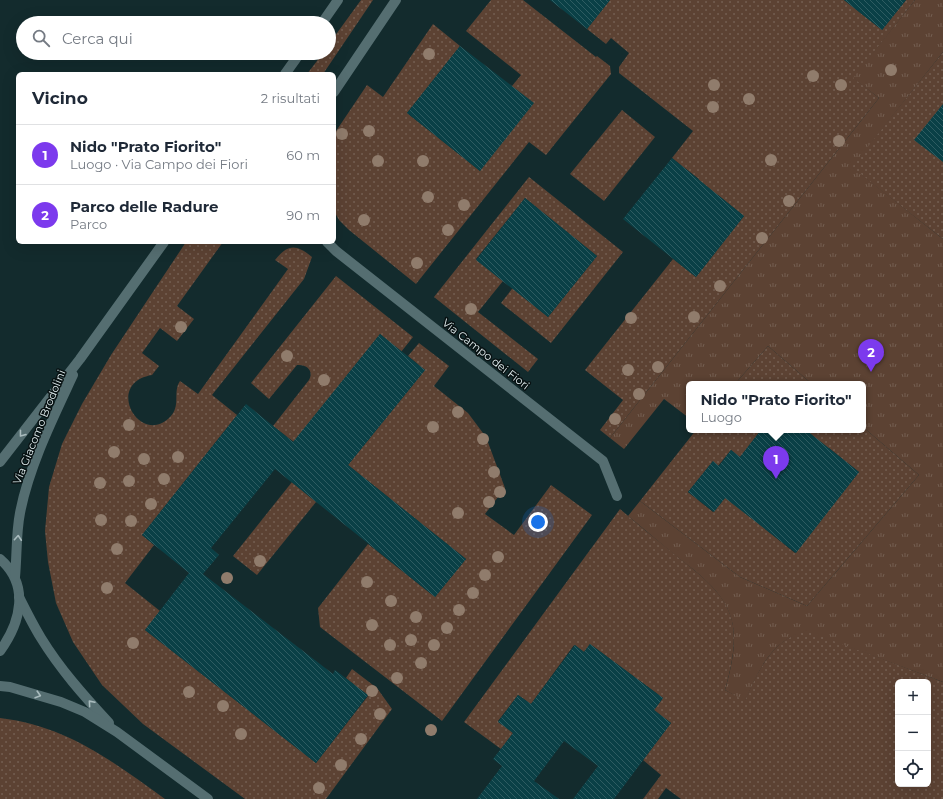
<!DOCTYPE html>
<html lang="it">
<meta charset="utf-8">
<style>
body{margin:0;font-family:Montserrat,sans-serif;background:#f2f2f3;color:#1f2937}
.controls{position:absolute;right:12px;bottom:12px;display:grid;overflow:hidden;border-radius:6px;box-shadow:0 4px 16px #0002}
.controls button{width:36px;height:36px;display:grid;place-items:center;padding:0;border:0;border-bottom:1px solid #e0e1e3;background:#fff;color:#1f2937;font:20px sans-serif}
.you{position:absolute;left:538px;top:522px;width:14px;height:14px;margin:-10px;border:3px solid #fff;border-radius:50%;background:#1a73e8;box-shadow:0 0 0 6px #1a73e833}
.badge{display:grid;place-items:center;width:26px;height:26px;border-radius:50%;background:#7c3aed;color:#fff;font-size:13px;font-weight:700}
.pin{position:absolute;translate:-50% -33px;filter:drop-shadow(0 1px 2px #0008)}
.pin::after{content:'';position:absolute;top:21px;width:14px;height:12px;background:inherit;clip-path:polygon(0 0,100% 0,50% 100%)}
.popup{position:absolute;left:686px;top:381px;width:180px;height:52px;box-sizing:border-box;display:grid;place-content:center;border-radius:6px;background:#fff;filter:drop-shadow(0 1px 3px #0005);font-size:13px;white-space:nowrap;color:#747a83}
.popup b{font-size:15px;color:#1f2937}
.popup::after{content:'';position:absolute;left:50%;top:100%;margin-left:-8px;border:8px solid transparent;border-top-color:#fff}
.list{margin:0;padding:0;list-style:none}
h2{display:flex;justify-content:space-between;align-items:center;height:52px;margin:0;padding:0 16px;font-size:17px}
h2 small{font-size:13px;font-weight:400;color:#747a83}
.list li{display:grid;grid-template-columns:26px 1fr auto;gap:12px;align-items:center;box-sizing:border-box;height:60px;padding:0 16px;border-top:1px solid #e0e1e3}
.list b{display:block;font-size:15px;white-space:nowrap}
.list p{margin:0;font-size:13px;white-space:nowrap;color:#747a83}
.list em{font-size:13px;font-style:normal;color:#747a83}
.icon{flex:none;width:22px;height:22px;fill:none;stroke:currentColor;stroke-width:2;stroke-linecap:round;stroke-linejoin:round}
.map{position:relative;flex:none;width:943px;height:799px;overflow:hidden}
.search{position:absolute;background:#fff;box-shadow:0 4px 16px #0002;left:16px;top:16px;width:320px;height:44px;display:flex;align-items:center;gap:10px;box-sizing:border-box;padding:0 14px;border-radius:22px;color:#747a83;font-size:15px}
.panel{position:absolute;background:#fff;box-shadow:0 4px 16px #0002;left:16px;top:72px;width:320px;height:172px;border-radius:6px}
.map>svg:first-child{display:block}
.grass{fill:url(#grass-dots);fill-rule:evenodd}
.park{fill:url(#park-tufts)}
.building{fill:url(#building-back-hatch)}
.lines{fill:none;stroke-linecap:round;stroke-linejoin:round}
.minor{stroke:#556e71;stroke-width:10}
.tertiary{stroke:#556e71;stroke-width:10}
.tree{fill:#907c6c}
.oneway{stroke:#aabcbe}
.labels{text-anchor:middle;stroke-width:3;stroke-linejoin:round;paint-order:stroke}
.street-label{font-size:11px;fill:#e3f0f2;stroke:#081112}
</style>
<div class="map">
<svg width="943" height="799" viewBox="0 0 943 799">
<defs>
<pattern id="grass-dots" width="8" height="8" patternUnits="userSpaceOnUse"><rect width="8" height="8" fill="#5c4233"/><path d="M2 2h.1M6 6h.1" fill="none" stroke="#735e51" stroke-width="1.8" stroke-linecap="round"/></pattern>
<pattern id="park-tufts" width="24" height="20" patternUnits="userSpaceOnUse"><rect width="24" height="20" fill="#5c4233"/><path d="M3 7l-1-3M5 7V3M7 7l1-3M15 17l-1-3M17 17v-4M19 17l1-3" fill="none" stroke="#735e51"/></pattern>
<pattern id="building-back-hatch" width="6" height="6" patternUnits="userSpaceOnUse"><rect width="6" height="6" fill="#0a4046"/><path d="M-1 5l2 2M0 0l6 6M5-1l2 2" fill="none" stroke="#2e5c61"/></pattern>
</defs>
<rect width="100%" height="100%" fill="#132b2d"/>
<!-- grass -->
<g class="grass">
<path d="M361 0H373L323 74H307L323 53H329V44Z"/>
<path d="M491 0H523L596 57 597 56 610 66 611 74 546 155 529 142 416 284 349 230 339 220 334 211V134L367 85 383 97 433 24 460 46 407 113 480 171 512 86 521 75 466 31Z"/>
<path d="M610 0H844L882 30 906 0H915L854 78 879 98 610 438 600 430 623 400 585 370 673 259 696 277 744 216 718 195 716 197 697 182 699 179 672 158 693 131 619 73V67L629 53 611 38 606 44 587 29Z"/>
<path d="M943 52V239L851 167Z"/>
<path d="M622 110 655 137 604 201 570 174Z"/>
<path d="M529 177 623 252 551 343 501 303 515 285 522 296 548 317 597 256 525 198 476 259 503 281 478 312 538 359 528 372 434 297Z"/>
<path d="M186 242H223L177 306 194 319 177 341 160 328 142 353 159 366 152 375C104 383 139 446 169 418 182 406 172 393 180 381L198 394 288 269 275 260C288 244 296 244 312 257L304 279 212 395 237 415 142 535 154 545 125 583 160 611 145 630 316 763 368 696 346 678 352 669 377 688 392 709 326 799H245L143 724 102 685 73 642 56 603 48 562 45 531 49 487 62 444 82 404 111 355Z"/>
<path d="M336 276 413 337 401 352 380 334 294 442 273 426 309 380C314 371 307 364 297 365L269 399 251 383Z"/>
<path d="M419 343 449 366 434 386 468 413 486 437 505 488 485 514 514 535 551 485 592 515 442 721 320 627 318 608 368 544 435 597 466 559 348 465 425 370 408 356Z"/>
<path d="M768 346 812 384H735Z"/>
<path d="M863 427 919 475 807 606 740 577 640 501 696 430H761L740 457 731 450 718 466 713 461 688 492 713 512 725 498 786 503 765 529 795 553 859 472 829 448 810 471 806 430H863Z"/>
<path d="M292 482 316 502 257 575 233 556Z"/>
<path d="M620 509C637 524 655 538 672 552 694 571 722 588 731 617 738 639 731 669 725 690L745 700C758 671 772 639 807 630L943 682V799H681L666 788 658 799H643L661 775 643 760 671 723 654 710 663 698 590 644 584 652 574 645 531 704 518 695 498 721 513 733 501 749 464 722ZM898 682H928V784H898Z"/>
<path d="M0 718C67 726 112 761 165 799H0Z"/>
</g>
<!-- park -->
<path class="park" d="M915 0H943V52L852 167 943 239V682L807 631C772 639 758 671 745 701L725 690C731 669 738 640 731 618 723 590 696 572 675 555 659 542 644 529 628 516L640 501 740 577 807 606 919 475 863 427V384H812L768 346 735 384H689V418L664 399 624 449 610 438 879 98 853 78Z"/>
<!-- building -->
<g class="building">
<path d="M550 0H610L587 29Z"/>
<path d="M844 0H906L882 30Z"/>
<path d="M460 46 534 103 480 171 407 113Z"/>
<path d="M943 104V162L914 140Z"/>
<path d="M672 158 744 216 696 277 623 219Z"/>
<path d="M525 198 597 256 548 317 476 260Z"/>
<path d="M380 334 425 370 348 465 466 559 435 597 275 469 211 548 219 555 203 574 333 674 335 670 368 695 316 763 145 630 189 573 142 535 246 404 293 442Z"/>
<path d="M761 430H806L859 472 796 553 725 498 714 512 688 492 713 461 719 466 731 450 740 457Z"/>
<path d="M590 644 663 698 654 710 671 723 614 799H573L598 766 564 741 534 781 559 799H477L502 766 493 759 513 733 498 722 518 695 531 704 575 645 584 652Z"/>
</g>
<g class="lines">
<!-- minor -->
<g class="minor">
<path d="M334 92 396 0"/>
<path d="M327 242 336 251 603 461 617 496"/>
</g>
<!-- tertiary -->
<g class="tertiary">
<path d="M322 23 338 0"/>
<path d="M285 74 300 53"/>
<path d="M0 462 80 359 164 242"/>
<path d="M0 559C30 585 21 622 0 651"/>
<path d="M15 577C17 556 16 533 20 513 29 466 53 418 73 375"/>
<path d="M19 597C26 611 33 625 41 638 60 669 84 696 109 723"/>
<path d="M0 686 10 687 61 702 85 712 117 732 208 799"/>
</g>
</g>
<!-- trees -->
<g class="tree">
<circle cx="429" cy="54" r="6"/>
<circle cx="891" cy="70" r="6"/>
<circle cx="813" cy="76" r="6"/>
<circle cx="714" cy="85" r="6"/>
<circle cx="841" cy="85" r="6"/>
<circle cx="749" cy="99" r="6"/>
<circle cx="713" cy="107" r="6"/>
<circle cx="369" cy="131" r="6"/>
<circle cx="342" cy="134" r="6"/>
<circle cx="839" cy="141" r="6"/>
<circle cx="771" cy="160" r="6"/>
<circle cx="378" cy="161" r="6"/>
<circle cx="423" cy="161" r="6"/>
<circle cx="428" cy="197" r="6"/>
<circle cx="789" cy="201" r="6"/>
<circle cx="464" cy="205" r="6"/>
<circle cx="364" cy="220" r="6"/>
<circle cx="448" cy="230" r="6"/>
<circle cx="762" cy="238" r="6"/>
<circle cx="417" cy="263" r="6"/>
<circle cx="720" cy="286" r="6"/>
<circle cx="471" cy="309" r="6"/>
<circle cx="694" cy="317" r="6"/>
<circle cx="631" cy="318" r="6"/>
<circle cx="181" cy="327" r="6"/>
<circle cx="287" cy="356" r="6"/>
<circle cx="658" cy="367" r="6"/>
<circle cx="628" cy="370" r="6"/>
<circle cx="324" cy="380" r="6"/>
<circle cx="639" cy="394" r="6"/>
<circle cx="458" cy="412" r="6"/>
<circle cx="615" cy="419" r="6"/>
<circle cx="129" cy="425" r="6"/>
<circle cx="433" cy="427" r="6"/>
<circle cx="483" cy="439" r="6"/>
<circle cx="114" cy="452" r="6"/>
<circle cx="178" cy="457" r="6"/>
<circle cx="144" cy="459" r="6"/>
<circle cx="494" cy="472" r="6"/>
<circle cx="164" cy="479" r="6"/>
<circle cx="129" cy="481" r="6"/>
<circle cx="100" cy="483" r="6"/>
<circle cx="500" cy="492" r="6"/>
<circle cx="489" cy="502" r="6"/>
<circle cx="151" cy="504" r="6"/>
<circle cx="458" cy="513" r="6"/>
<circle cx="101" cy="520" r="6"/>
<circle cx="131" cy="521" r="6"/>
<circle cx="117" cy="549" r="6"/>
<circle cx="498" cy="557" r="6"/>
<circle cx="260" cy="561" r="6"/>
<circle cx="485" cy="575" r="6"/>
<circle cx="227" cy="578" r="6"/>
<circle cx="367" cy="582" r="6"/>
<circle cx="107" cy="588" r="6"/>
<circle cx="473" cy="593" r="6"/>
<circle cx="391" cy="601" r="6"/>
<circle cx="459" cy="610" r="6"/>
<circle cx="416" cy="617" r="6"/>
<circle cx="372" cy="625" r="6"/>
<circle cx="447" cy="628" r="6"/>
<circle cx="411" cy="640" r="6"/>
<circle cx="133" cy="643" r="6"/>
<circle cx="390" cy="645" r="6"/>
<circle cx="434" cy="645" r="6"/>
<circle cx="421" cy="663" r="6"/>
<circle cx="397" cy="678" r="6"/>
<circle cx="372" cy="691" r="6"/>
<circle cx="189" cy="692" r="6"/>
<circle cx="223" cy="706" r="6"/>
<circle cx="380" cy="714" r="6"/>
<circle cx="431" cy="730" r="6"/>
<circle cx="241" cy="734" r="6"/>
<circle cx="361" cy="739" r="6"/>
<circle cx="341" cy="765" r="6"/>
<circle cx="319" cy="788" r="6"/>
</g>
<!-- one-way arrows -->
<defs><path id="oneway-chevron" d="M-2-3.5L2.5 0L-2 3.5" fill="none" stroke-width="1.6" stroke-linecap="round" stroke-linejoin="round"/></defs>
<g class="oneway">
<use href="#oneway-chevron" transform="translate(22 434) rotate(128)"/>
<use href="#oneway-chevron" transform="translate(18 538) rotate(-86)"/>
<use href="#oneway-chevron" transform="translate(38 695) rotate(17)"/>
<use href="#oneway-chevron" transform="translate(91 703) rotate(-131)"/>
</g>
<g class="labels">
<!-- street labels -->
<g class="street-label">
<text transform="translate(486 354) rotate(38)" y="4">Via Campo dei Fiori</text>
<text transform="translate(39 427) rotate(-68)" y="4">Via Giacomo Brodolini</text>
</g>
</g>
</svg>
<div class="controls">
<button>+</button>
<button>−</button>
<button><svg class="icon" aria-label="locate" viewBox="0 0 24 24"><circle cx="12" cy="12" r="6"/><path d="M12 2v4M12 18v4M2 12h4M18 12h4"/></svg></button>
</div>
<div class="you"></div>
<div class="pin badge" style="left:776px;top:479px">1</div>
<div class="popup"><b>Nido &quot;Prato Fiorito&quot;</b>Luogo</div>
<div class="pin badge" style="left:871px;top:372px">2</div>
<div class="search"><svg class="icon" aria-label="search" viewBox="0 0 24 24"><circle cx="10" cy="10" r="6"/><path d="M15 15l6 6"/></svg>Cerca qui</div>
<section class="panel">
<h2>Vicino<small>2 risultati</small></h2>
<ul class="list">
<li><span class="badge">1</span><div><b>Nido &quot;Prato Fiorito&quot;</b><p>Luogo · Via Campo dei Fiori</p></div><em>60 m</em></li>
<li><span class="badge">2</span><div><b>Parco delle Radure</b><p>Parco</p></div><em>90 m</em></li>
</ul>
</section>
</div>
